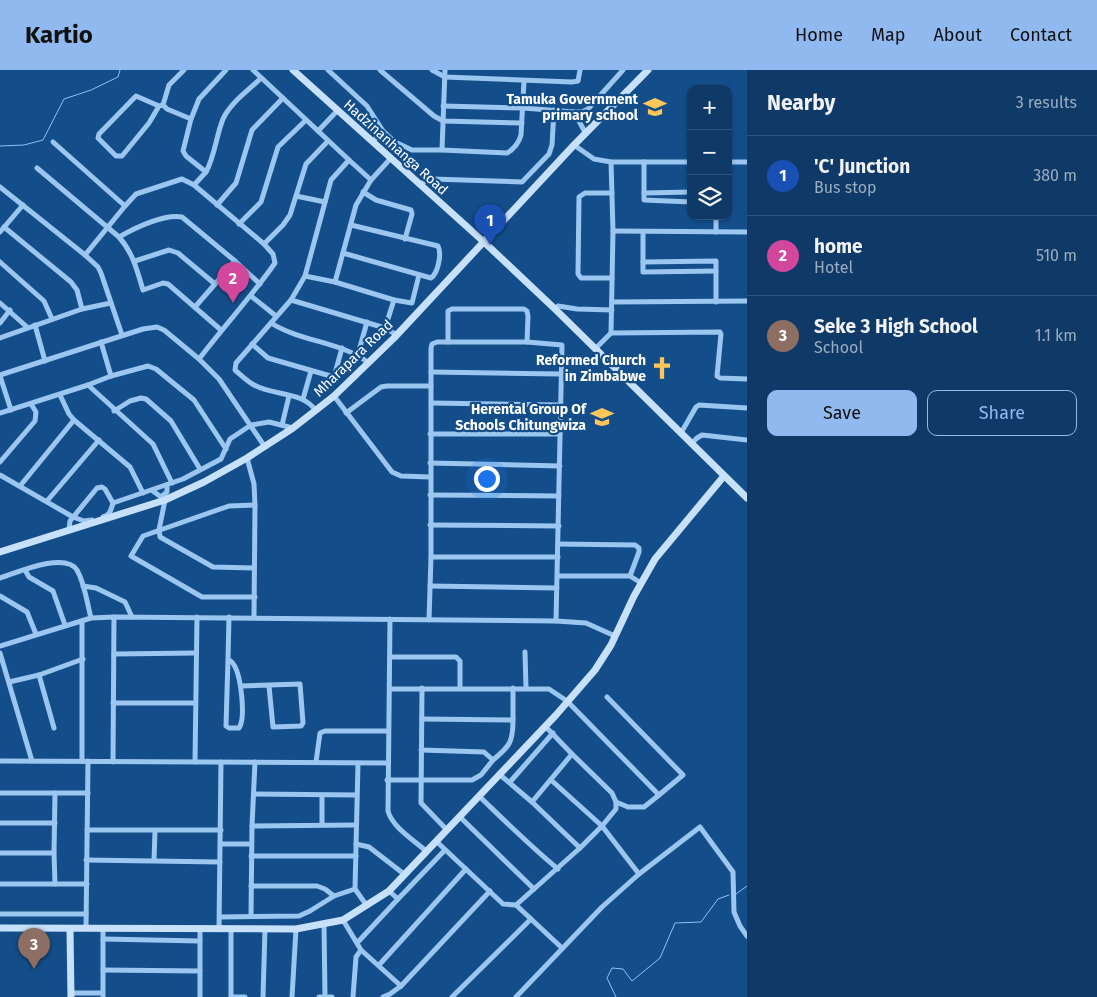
<!DOCTYPE html>
<meta charset="utf-8">
<style>
body{margin:0;font-family:"Fira Sans",sans-serif;background:#1d4571;color:#f1f3f6}
.controls{position:absolute;right:15px;top:15px;display:grid;overflow:hidden;border-radius:10px;box-shadow:0 1px 4px #0004}
.controls button{width:45px;height:45px;display:grid;place-items:center;padding:0;border:0;border-bottom:1px solid #2f547c;background:#0f3a68;color:#f1f3f6;font:25px sans-serif}
.you{position:absolute;left:486px;top:408px;width:18px;height:18px;margin:-12px;border:4px solid #fff;border-radius:50%;background:#1a73e8;box-shadow:0 0 0 8px #1a73e833}
.badge{display:grid;place-items:center;width:32px;height:32px;border-radius:50%;background:#90b9f0;color:#fff;font-size:16px;font-weight:700}
.pin{position:absolute;translate:-50% -41px;filter:drop-shadow(0 1px 2px #0008)}
.pin::after{content:'';position:absolute;top:26px;width:18px;height:15px;background:inherit;clip-path:polygon(0 0,100% 0,50% 100%)}
.list{margin:0;padding:0;list-style:none}
h2{display:flex;justify-content:space-between;align-items:center;height:65px;margin:0;padding:0 20px;font-size:21px}
h2 small{font-size:16px;font-weight:400;color:#9badc0}
.list li{display:grid;grid-template-columns:32px 1fr auto;gap:15px;align-items:center;box-sizing:border-box;height:80px;padding:0 20px;border-top:1px solid #2f547c}
.list b{display:block;font-size:19px;white-space:nowrap}
.list p{margin:0;font-size:16px;white-space:nowrap;color:#9badc0}
.list em{font-size:16px;font-style:normal;color:#9badc0}
.actions{display:flex;gap:10px;padding:15px 20px}
.actions a{flex:1;padding:11px 0;border:1px solid #90b9f0;border-radius:10px;text-align:center;font-size:18px;color:#90b9f0}
.actions .main{background:#90b9f0;color:#111}
.icon{flex:none;width:28px;height:28px;fill:none;stroke:currentColor;stroke-width:2;stroke-linecap:round;stroke-linejoin:round}
.map{position:relative;flex:none;width:747px;height:927px;overflow:hidden}
header{display:flex;align-items:center;gap:30px;box-sizing:border-box;height:70px;padding:0 25px;background:#90b9f0;color:#111}
header strong{font-size:24px}
nav{display:flex;gap:28px;margin-inline-start:auto;font-size:18px}
main{display:flex}
aside{flex:1;background:#0f3a68}
.map>svg:first-child{display:block}
.lines{fill:none;stroke-linecap:round;stroke-linejoin:round}
.stream{stroke:#8cc2f3;stroke-width:1}
.street{stroke:#9bc6f0;stroke-width:5}
.secondary{stroke:#c8e1fb;stroke-width:7}
.labels{text-anchor:middle;stroke-width:4.5;stroke-linejoin:round;paint-order:stroke}
.poi-label{font-size:14px;font-weight:bold;fill:#fff;stroke:#144e8a;text-anchor:end}
.street-label{font-size:14px;fill:#fff;stroke:#144e8a}
</style>
<header>
<strong>Kartio</strong>
<nav><a>Home</a><a>Map</a><a>About</a><a>Contact</a></nav>
</header>
<main>
<div class="map">
<svg width="747" height="927" viewBox="0 0 747 927">
<rect width="100%" height="100%" fill="#144e8a"/>
<g class="lines">
<!-- stream -->
<g class="stream">
<path d="M0 76 24 75 43 70 64 29 91 20 118 7 120 0"/>
<path d="M736 824 747 816"/>
<path d="M616 927 607 908 612 898 623 899 632 911 660 888 675 853 701 852 718 829 729 825"/>
</g>
<!-- street -->
<g class="street">
<path d="M184 0 169 15 163 35 167 39 191 49 199 29 226 0"/>
<path d="M253 0 349 90"/>
<path d="M328 0 367 36 383 61"/>
<path d="M380 0 434 46 443 51 522 53"/>
<path d="M432 0 445 7 572 12 578 11 580 0"/>
<path d="M159 36 149 53 122 86H116L98 68 99 64 136 26 159 36 163 35"/>
<path d="M443 36 523 38 574 42 586 64"/>
<path d="M574 42H582L588 39 623 0"/>
<path d="M191 49 183 81 186 86 206 102 194 115"/>
<path d="M318 61 337 41"/>
<path d="M53 72 125 136"/>
<path d="M372 72 383 61 395 72 412 80H442L507 83C514 79 519 72 521 65L524 11"/>
<path d="M574 75 594 89 611 92H691"/>
<path d="M442 80 445 0"/>
<path d="M611 92 613 161 611 263 720 262 721 264 717 306 720 308 747 309"/>
<path d="M644 92V130L691 132"/>
<path d="M728 92H747"/>
<path d="M37 98 119 167C133 183 137 200 143 220L163 213 168 214 221 260"/>
<path d="M206 102C215 86 216 66 223 49 230 33 249 20 261 8"/>
<path d="M371 110 391 88"/>
<path d="M419 114 432 109 522 112 549 84 552 75 554 40"/>
<path d="M0 117 85 185 98 197 101 203 122 265"/>
<path d="M363 122 376 130 411 140 412 144 405 169"/>
<path d="M612 123H585L579 127 578 204 581 208H612"/>
<path d="M644 123 691 122"/>
<path d="M296 126 325 132"/>
<path d="M217 135 236 113 252 60 283 28"/>
<path d="M716 146V162"/>
<path d="M239 154 261 132 278 77 306 50"/>
<path d="M4 157 71 212 77 220 82 239"/>
<path d="M613 161 747 162"/>
<path d="M0 162 23 135"/>
<path d="M643 162V202L716 201"/>
<path d="M119 167C135 158 164 144 182 147L235 191"/>
<path d="M264 174 283 155 290 145 306 94 328 71"/>
<path d="M343 183 431 208C438 203 442 184 438 176L351 155"/>
<path d="M85 185 125 136 136 124 182 109 194 115 264 174 273 184 275 193C252 226 224 256 199 289"/>
<path d="M135 191 169 180 178 183 215 214 235 191 260 214"/>
<path d="M0 192 44 231 52 249"/>
<path d="M643 192 716 191V232"/>
<path d="M305 206 335 212"/>
<path d="M251 226 276 246"/>
<path d="M291 230 385 258 397 265"/>
<path d="M612 232 747 231"/>
<path d="M0 233 27 257"/>
<path d="M558 236 577 239 612 240"/>
<path d="M195 237 215 214"/>
<path d="M0 253 10 240"/>
<path d="M271 253C301 272 340 271 369 293"/>
<path d="M35 255 45 291"/>
<path d="M385 258 394 230"/>
<path d="M0 268 82 239 111 233"/>
<path d="M101 272 111 306"/>
<path d="M448 272V241L452 239H524L527 241 528 246 527 272"/>
<path d="M252 274 268 288 334 307 342 278"/>
<path d="M595 279 611 263"/>
<path d="M358 284 367 252"/>
<path d="M431 302 560 304"/>
<path d="M0 305 143 259 157 257 164 260 199 289 219 309 265 377"/>
<path d="M0 306 11 340"/>
<path d="M88 315 153 374 172 413"/>
<path d="M60 325 69 344 74 350 130 397 143 423"/>
<path d="M334 326 392 402 401 406 430 407"/>
<path d="M303 329 311 301"/>
<path d="M431 333 560 335"/>
<path d="M114 341 130 331 141 328 146 329 171 351 200 399"/>
<path d="M316 341C303 321 273 326 254 315 247 311 241 305 235 300L236 293 291 230 305 206 331 110 349 90 371 110 356 135 335 212 394 230 412 233 419 205"/>
<path d="M0 343 88 315 111 306 148 296 156 299 194 330 226 379"/>
<path d="M346 343 381 317 387 316H431"/>
<path d="M282 355 289 326"/>
<path d="M681 363 696 337 699 335 747 338"/>
<path d="M430 364H560"/>
<path d="M691 374 697 368 702 365 747 370"/>
<path d="M247 388 254 414 255 435 254 547"/>
<path d="M0 392 35 351 36 342 31 334"/>
<path d="M430 393 560 396"/>
<path d="M0 405 73 447 84 451 92 450"/>
<path d="M20 416 74 350"/>
<path d="M153 421 165 430 159 460 160 467 213 497 254 498"/>
<path d="M430 425 559 426"/>
<path d="M162 426 167 422V415"/>
<path d="M47 431 99 370"/>
<path d="M103 447C110 445 111 440 113 433L183 409 221 389 230 369 251 355 269 352 293 358"/>
<path d="M430 455 559 456"/>
<path d="M69 460 70 451 97 418 102 417 105 419 113 433"/>
<path d="M558 474 635 475 639 478V482L630 506"/>
<path d="M431 487H558"/>
<path d="M25 500 29 507 53 521 65 555"/>
<path d="M558 506H630L641 513"/>
<path d="M0 508C16 503 65 481 77 500 85 514 87 533 91 548"/>
<path d="M83 516 96 518 125 532 132 547"/>
<path d="M430 516 557 518"/>
<path d="M0 526 27 542 36 564"/>
<path d="M255 527H202L131 486 143 466 229 436 255 435"/>
<path d="M390 549 388 741C392 757 414 770 426 781"/>
<path d="M429 550 431 487V278L432 274 437 272H527L562 275 556 551"/>
<path d="M0 576 91 548 114 547 556 551 586 553 615 566"/>
<path d="M525 582 526 618"/>
<path d="M0 583 32 691"/>
<path d="M114 584 196 583"/>
<path d="M390 587H456L460 591V618"/>
<path d="M228 589 226 656 229 658H239C246 648 241 606 234 595 233 592 230 591 228 589L229 547"/>
<path d="M39 605 54 658"/>
<path d="M9 612 39 605 83 589"/>
<path d="M241 616 300 614 303 653 301 656 273 657 269 616"/>
<path d="M422 618 421 733 447 760"/>
<path d="M390 619H549L567 631 659 725 683 705 607 627"/>
<path d="M113 633H195"/>
<path d="M422 649 513 650V618"/>
<path d="M493 690C510 676 513 672 513 650"/>
<path d="M0 691 388 693"/>
<path d="M82 691V551"/>
<path d="M113 692 114 547"/>
<path d="M195 692 197 547"/>
<path d="M316 692 320 663 325 661H388"/>
<path d="M358 693 355 819 367 836"/>
<path d="M499 704 532 732 580 778"/>
<path d="M387 710H472L481 705 493 690 484 682 421 680"/>
<path d="M551 710 602 756 639 804 700 757 733 802 734 842 740 856 747 866"/>
<path d="M510 712 553 663"/>
<path d="M0 723H88"/>
<path d="M254 724 356 725"/>
<path d="M322 726V754"/>
<path d="M479 726C505 751 530 776 558 799"/>
<path d="M532 732 572 684"/>
<path d="M616 732 628 737H644L659 725"/>
<path d="M460 747 534 819"/>
<path d="M0 753H55"/>
<path d="M252 756 356 755"/>
<path d="M87 760H221"/>
<path d="M436 771 503 834 516 835 580 778 602 756 616 739V732L612 723 572 684 545 656"/>
<path d="M221 774H251"/>
<path d="M356 774 369 777 404 804"/>
<path d="M0 783H54L55 723"/>
<path d="M54 783 55 814"/>
<path d="M251 786H356"/>
<path d="M86 790 220 792"/>
<path d="M154 790 155 761"/>
<path d="M0 814H87"/>
<path d="M251 816H317L325 819 334 826"/>
<path d="M398 829 445 780"/>
<path d="M516 835 562 878"/>
<path d="M0 844H86"/>
<path d="M251 846 252 756 255 692"/>
<path d="M220 847 299 846 310 841 334 826 355 819"/>
<path d="M343 850 361 880 401 916"/>
<path d="M324 854 325 927"/>
<path d="M86 858 88 691"/>
<path d="M200 859V927"/>
<path d="M219 859 221 692"/>
<path d="M103 869 200 871"/>
<path d="M357 873 398 829 389 821"/>
<path d="M379 895 466 799"/>
<path d="M103 900 200 901"/>
<path d="M71 923H102"/>
<path d="M103 927V859"/>
<path d="M231 927V859"/>
<path d="M231 927H245"/>
<path d="M263 927 265 859"/>
<path d="M292 927 296 859"/>
<path d="M319 927H332"/>
<path d="M353 927 356 887 361 880"/>
<path d="M383 927 390 924 401 916 490 821"/>
<path d="M452 927 531 849"/>
<path d="M516 927 602 837 639 804"/>
</g>
<!-- secondary -->
<g class="secondary">
<path d="M293 0 484 172 555 239 747 428"/>
<path d="M0 482 165 430 204 412 247 388 293 358 334 326 394 268 574 75 648 0"/>
<path d="M0 858 296 859 343 850 389 821 556 645 595 600 611 575 634 526 655 489 724 406"/>
<path d="M70 859 71 927"/>
</g>
</g>
<!-- icons -->
<defs>
<symbol id="school-bare" viewBox="-9 -9 18 18"><path d="M0-5L7-2L0 1L-7-2ZM-4 1L0 2.5L4 1V4Q0 6-4 4Z" fill="#ffc659" stroke="#144e8a" stroke-width="2.5" paint-order="stroke"/></symbol>
<symbol id="church-bare" viewBox="-9 -9 18 18"><path d="M-1.2-6h2.4v3.5h3.3v2.4h-3.3V6h-2.4V-.1h-3.3v-2.4h3.3Z" fill="#ffc659" stroke="#144e8a" stroke-width="2.5" paint-order="stroke"/></symbol>
</defs>
<g fill-rule="evenodd">
<use href="#school-bare" x="639" y="21" width="32" height="32"/>
<use href="#church-bare" x="646" y="282" width="32" height="32"/>
<use href="#school-bare" x="586" y="331" width="32" height="32"/>
</g>
<g class="labels">
<!-- poi labels -->
<g class="poi-label">
<text x="638" y="34">Tamuka Government<tspan x="638" dy="16">primary school</tspan></text>
<text x="646" y="295">Reformed Church<tspan x="646" dy="16">in Zimbabwe</tspan></text>
<text x="586" y="344">Herental Group Of<tspan x="586" dy="16">Schools Chitungwiza</tspan></text>
</g>
<!-- street labels -->
<g class="street-label">
<text transform="translate(396 77) rotate(42)" y="5">Hadzinanhanga Road</text>
<text transform="translate(353 288) rotate(-44)" y="5">Mharapara Road</text>
</g>
</g>
</svg>
<div class="controls">
<button>+</button>
<button>−</button>
<button><svg class="icon" aria-label="layers" viewBox="0 0 24 24"><path d="M12 4l9 5-9 5-9-5zM3 14l9 5 9-5"/></svg></button>
</div>
<div class="you"></div>
<div class="pin badge" style="left:490px;top:175px;background:#1a4fb4">1</div>
<div class="pin badge" style="left:233px;top:233px;background:#d1479c">2</div>
<div class="pin badge" style="left:34px;top:899px;background:#8d6e63">3</div>
</div>
<aside>
<h2>Nearby<small>3 results</small></h2>
<ul class="list">
<li><span class="badge" style="background:#1a4fb4">1</span><div><b>'C' Junction</b><p>Bus stop</p></div><em>380 m</em></li>
<li><span class="badge" style="background:#d1479c">2</span><div><b>home</b><p>Hotel</p></div><em>510 m</em></li>
<li><span class="badge" style="background:#8d6e63">3</span><div><b>Seke 3 High School</b><p>School</p></div><em>1.1 km</em></li>
</ul>
<div class="actions"><a class="main">Save</a><a>Share</a></div>
</aside>
</main>
